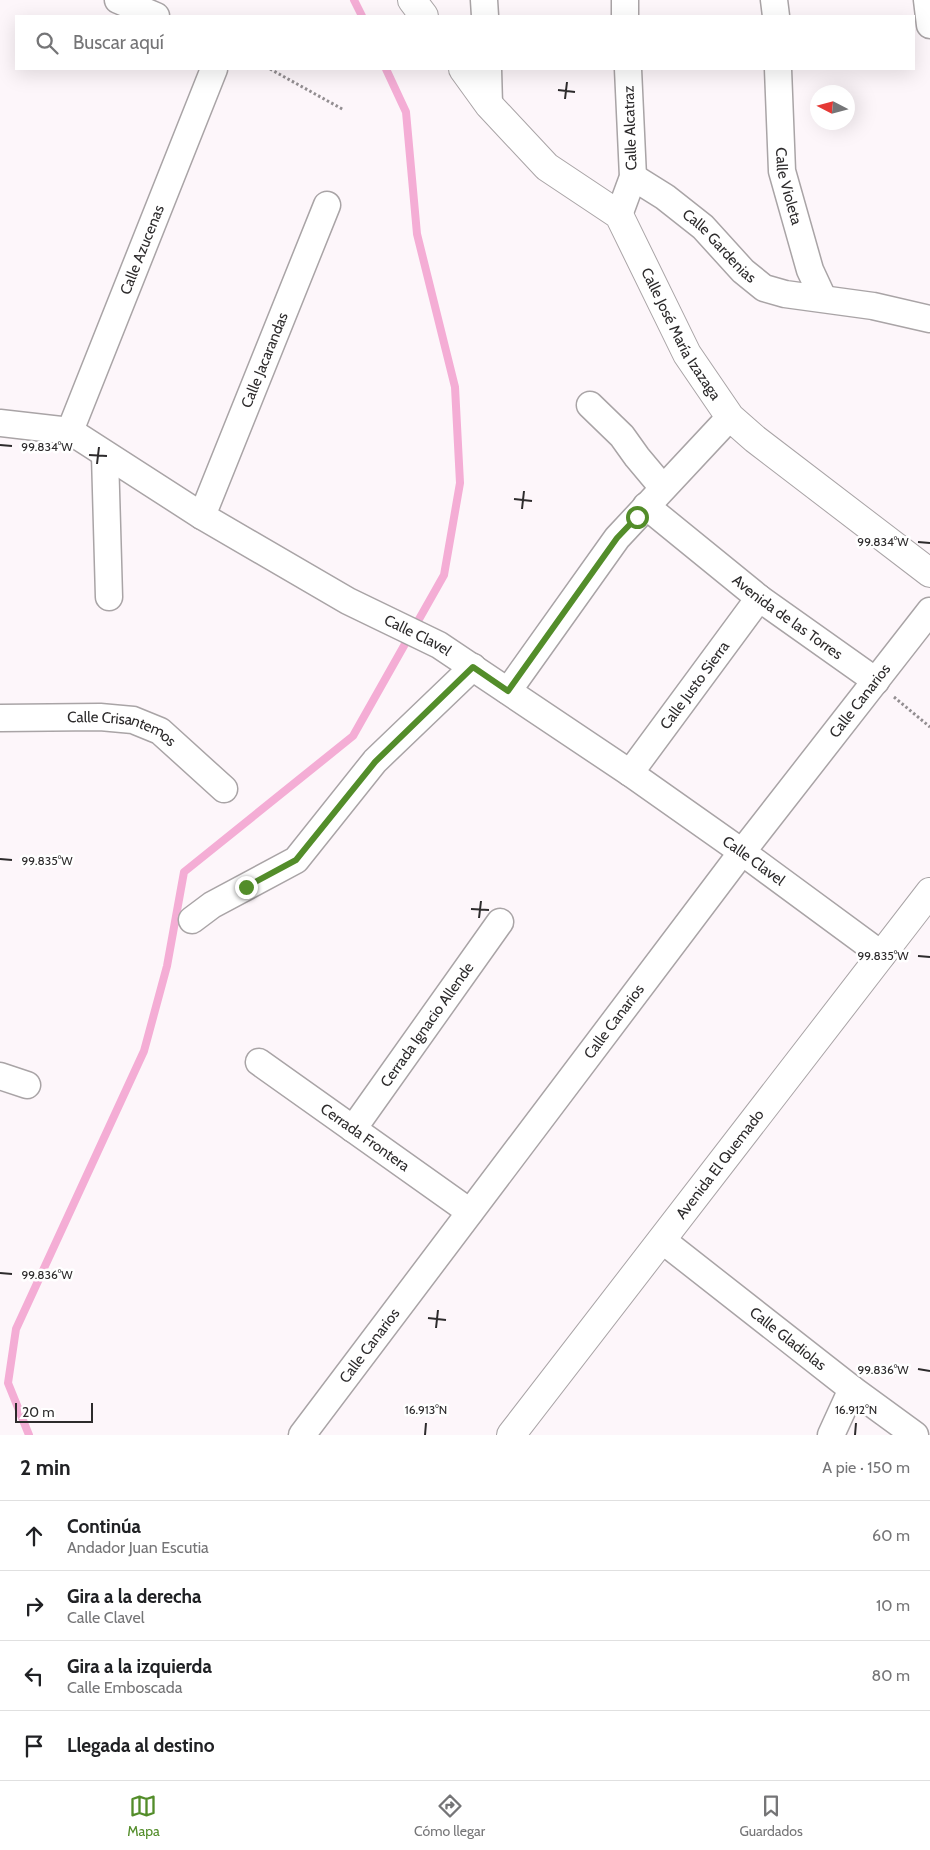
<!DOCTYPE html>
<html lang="es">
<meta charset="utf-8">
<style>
body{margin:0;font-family:Cabin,sans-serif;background:#f6f6f6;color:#202124}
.compass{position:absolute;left:810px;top:85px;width:45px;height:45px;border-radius:50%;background:#fff;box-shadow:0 5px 20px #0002;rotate:276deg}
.scale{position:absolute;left:15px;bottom:12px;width:78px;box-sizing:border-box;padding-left:5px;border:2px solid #2d2b2c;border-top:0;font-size:14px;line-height:18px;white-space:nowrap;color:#2d2b2c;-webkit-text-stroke:4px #fff;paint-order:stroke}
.stop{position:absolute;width:15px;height:15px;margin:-11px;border:4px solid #538d2a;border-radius:50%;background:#fff}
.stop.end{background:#538d2a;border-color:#fff;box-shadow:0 1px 5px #0008}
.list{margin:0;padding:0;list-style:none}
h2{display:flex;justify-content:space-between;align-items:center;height:65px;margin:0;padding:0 20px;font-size:21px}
h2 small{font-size:16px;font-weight:400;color:#757577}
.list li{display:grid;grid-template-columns:32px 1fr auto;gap:15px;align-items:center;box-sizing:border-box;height:70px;padding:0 20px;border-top:1px solid #e0e0e0}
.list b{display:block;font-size:19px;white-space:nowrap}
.list p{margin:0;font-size:16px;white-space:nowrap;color:#757577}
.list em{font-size:16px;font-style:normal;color:#757577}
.icon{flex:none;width:28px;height:28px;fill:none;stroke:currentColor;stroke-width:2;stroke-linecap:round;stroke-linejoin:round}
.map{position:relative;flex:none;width:930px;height:1435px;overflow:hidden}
.search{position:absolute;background:#fff;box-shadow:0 5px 20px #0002;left:15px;right:15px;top:15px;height:55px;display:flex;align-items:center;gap:12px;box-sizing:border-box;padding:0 18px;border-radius:0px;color:#757577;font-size:19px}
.sheet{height:345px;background:#fff}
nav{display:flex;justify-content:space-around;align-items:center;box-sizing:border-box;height:70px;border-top:1px solid #e0e0e0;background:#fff;font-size:14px;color:#757577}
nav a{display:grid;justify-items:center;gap:2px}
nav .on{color:#538d2a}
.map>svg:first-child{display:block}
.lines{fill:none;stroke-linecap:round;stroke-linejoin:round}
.stream{stroke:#f4add5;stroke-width:8}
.street-casing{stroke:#a9a4a6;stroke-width:29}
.secondary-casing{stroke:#a9a4a6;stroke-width:30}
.path{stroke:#938e91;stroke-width:3;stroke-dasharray:2.5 2.5;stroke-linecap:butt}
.street{stroke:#fff;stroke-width:26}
.secondary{stroke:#fff;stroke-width:28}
.route{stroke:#538d2a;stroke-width:6}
.ticks{fill:none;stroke:#2d2b2c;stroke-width:2}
.labels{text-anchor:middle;stroke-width:5;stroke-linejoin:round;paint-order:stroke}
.street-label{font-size:15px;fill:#2d2b2c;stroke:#fff}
.ticks-label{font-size:12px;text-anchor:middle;fill:#2d2b2c;stroke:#fff;stroke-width:5;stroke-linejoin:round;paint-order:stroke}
</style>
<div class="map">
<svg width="930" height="1435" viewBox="0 0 930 1435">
<rect width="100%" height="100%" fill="#fdf6fa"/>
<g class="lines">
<!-- stream -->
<g class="stream">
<path d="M354 0 362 16"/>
<path d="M29 1435 8 1383 16 1329 144 1051 167 966 184 872 353 736 444 575 460 483 455 387 417 234 406 112 386 69"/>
</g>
<defs>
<g id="street">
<path d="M118 0 156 16"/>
<path d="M484 0 485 16"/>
<path d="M625 0V16"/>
<path d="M774 0 776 16"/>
<path d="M927 0 930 25"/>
<path d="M488 69 489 105"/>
<path id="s1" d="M778 69 782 171 810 270 823 298"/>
<path id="s2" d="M633 177 665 197 703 227 743 271 764 288 785 294 873 306 930 319"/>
<path d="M619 215 633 177 628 69"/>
<path d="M590 405 622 436 637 457 663 488"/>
<path id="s3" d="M0 423 70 431 202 516 348 601 439 645 630 773 742 852 882 955"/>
<path id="s4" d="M70 431 214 69"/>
<path d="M105 455 109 597"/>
<path id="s5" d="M646 506 759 598 876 681"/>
<path id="s6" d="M202 516 327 205"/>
<path d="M508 691 617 538 730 417"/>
<path id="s7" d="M0 718 100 717 133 720 160 731 224 789"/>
<path id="s8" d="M630 773 759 598"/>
<path d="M192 920 212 905 296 860 375 761 473 667"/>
<path id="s9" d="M259 1062 470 1212"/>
<path d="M0 1076 27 1085"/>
<path id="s10" d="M353 1129 500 922"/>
<path id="s11" d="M662 1240 852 1389 915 1435"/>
<path id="s12" d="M302 1435 742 852 930 611"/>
<path d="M831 1435 852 1389"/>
</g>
<g id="secondary">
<path d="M412 0 424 16"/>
<path id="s13" d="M463 69 489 105 547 167 619 215 687 354 730 417 755 439 930 573"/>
<path id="s14" d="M511 1435 930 892"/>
</g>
</defs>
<!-- street casing -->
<use href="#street" class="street-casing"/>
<!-- secondary casing -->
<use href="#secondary" class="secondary-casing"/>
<!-- path -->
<g class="path">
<path d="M270 69 344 110"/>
<path d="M894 697 930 727"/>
</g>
<!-- street -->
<use href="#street" class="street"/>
<!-- secondary -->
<use href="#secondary" class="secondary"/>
</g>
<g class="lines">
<!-- route -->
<path class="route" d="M246 887 296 860 375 762 473 667 508 691 617 538 637 517"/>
</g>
<!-- ticks -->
<path class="ticks" d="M558 90 575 92M565 99 567 82M0 445 12 446M89 455 107 456M97 464 99 447M514 499 532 501M522 509 524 491M918 542 930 543M0 859 12 860M471 909 489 910M479 918 481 901M918 956 930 957M0 1273 12 1274M428 1318 446 1320M436 1328 438 1310M918 1369 930 1371M425 1435 426 1423M855 1435 856 1423"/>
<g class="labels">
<!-- street labels -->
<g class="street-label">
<text transform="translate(630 128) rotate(-92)" y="5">Calle Alcatraz</text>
<text dy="5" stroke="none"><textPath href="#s1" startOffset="118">Calle Violeta</textPath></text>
<text dy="5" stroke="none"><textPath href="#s2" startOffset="111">Calle Gardenias</textPath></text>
<text dy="5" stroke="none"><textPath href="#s4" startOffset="195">Calle Azucenas</textPath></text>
<text dy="5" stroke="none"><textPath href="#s13" startOffset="350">Calle José María Izazaga</textPath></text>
<text dy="5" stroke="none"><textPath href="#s6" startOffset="168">Calle Jacarandas</textPath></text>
<text dy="5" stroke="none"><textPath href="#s5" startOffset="180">Avenida de las Torres</textPath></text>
<text dy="5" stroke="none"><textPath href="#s3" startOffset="474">Calle Clavel</textPath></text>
<text dy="5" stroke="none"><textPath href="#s8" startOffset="109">Calle Justo Sierra</textPath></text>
<text dy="5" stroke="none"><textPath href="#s12" startOffset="922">Calle Canarios</textPath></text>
<text dy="5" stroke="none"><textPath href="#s7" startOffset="124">Calle Crisantemos</textPath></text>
<text dy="5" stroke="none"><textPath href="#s3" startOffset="879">Calle Clavel</textPath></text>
<text dy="5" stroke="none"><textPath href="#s12" startOffset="518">Calle Canarios</textPath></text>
<text dy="5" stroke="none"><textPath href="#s10" startOffset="128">Cerrada Ignacio Allende</textPath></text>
<text dy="5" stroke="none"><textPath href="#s9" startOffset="130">Cerrada Frontera</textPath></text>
<text dy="5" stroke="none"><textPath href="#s14" startOffset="342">Avenida El Quemado</textPath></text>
<text dy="5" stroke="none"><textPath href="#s11" startOffset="160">Calle Gladiolas</textPath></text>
<text dy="5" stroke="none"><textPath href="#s12" startOffset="112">Calle Canarios</textPath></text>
</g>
</g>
<g class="ticks-label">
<text x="47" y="451">99.834°W</text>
<text x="883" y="546">99.834°W</text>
<text x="47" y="865">99.835°W</text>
<text x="883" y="960">99.835°W</text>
<text x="47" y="1279">99.836°W</text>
<text x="883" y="1374">99.836°W</text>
<text x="426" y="1414">16.913°N</text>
<text x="856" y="1414">16.912°N</text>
</g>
</svg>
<svg class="compass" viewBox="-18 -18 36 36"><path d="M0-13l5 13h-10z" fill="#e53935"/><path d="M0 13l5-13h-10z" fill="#757577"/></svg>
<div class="scale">20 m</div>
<div class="stop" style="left:637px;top:517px"></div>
<div class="stop end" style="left:246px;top:887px"></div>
<div class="search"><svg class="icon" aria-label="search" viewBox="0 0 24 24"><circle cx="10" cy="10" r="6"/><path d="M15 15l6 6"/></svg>Buscar aquí</div>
</div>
<section class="sheet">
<h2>2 min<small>A pie · 150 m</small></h2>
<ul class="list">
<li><svg class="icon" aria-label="ahead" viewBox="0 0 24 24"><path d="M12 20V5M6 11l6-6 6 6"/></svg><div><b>Continúa</b><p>Andador Juan Escutia</p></div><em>60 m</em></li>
<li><svg class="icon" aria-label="right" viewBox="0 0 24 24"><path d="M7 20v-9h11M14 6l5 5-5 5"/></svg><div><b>Gira a la derecha</b><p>Calle Clavel</p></div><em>10 m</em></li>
<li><svg class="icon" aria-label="left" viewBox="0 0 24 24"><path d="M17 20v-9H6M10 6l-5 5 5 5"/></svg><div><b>Gira a la izquierda</b><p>Calle Emboscada</p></div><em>80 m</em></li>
<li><svg class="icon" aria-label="arrive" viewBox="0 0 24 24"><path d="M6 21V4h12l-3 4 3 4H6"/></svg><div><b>Llegada al destino</b></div></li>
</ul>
</section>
<nav>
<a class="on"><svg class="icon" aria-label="map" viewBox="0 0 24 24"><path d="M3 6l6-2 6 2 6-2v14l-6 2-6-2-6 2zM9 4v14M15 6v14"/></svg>Mapa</a>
<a><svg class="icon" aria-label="directions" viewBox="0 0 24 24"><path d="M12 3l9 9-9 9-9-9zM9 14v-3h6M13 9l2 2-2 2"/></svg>Cómo llegar</a>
<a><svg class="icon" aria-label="saved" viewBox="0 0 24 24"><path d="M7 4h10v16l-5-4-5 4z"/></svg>Guardados</a>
</nav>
